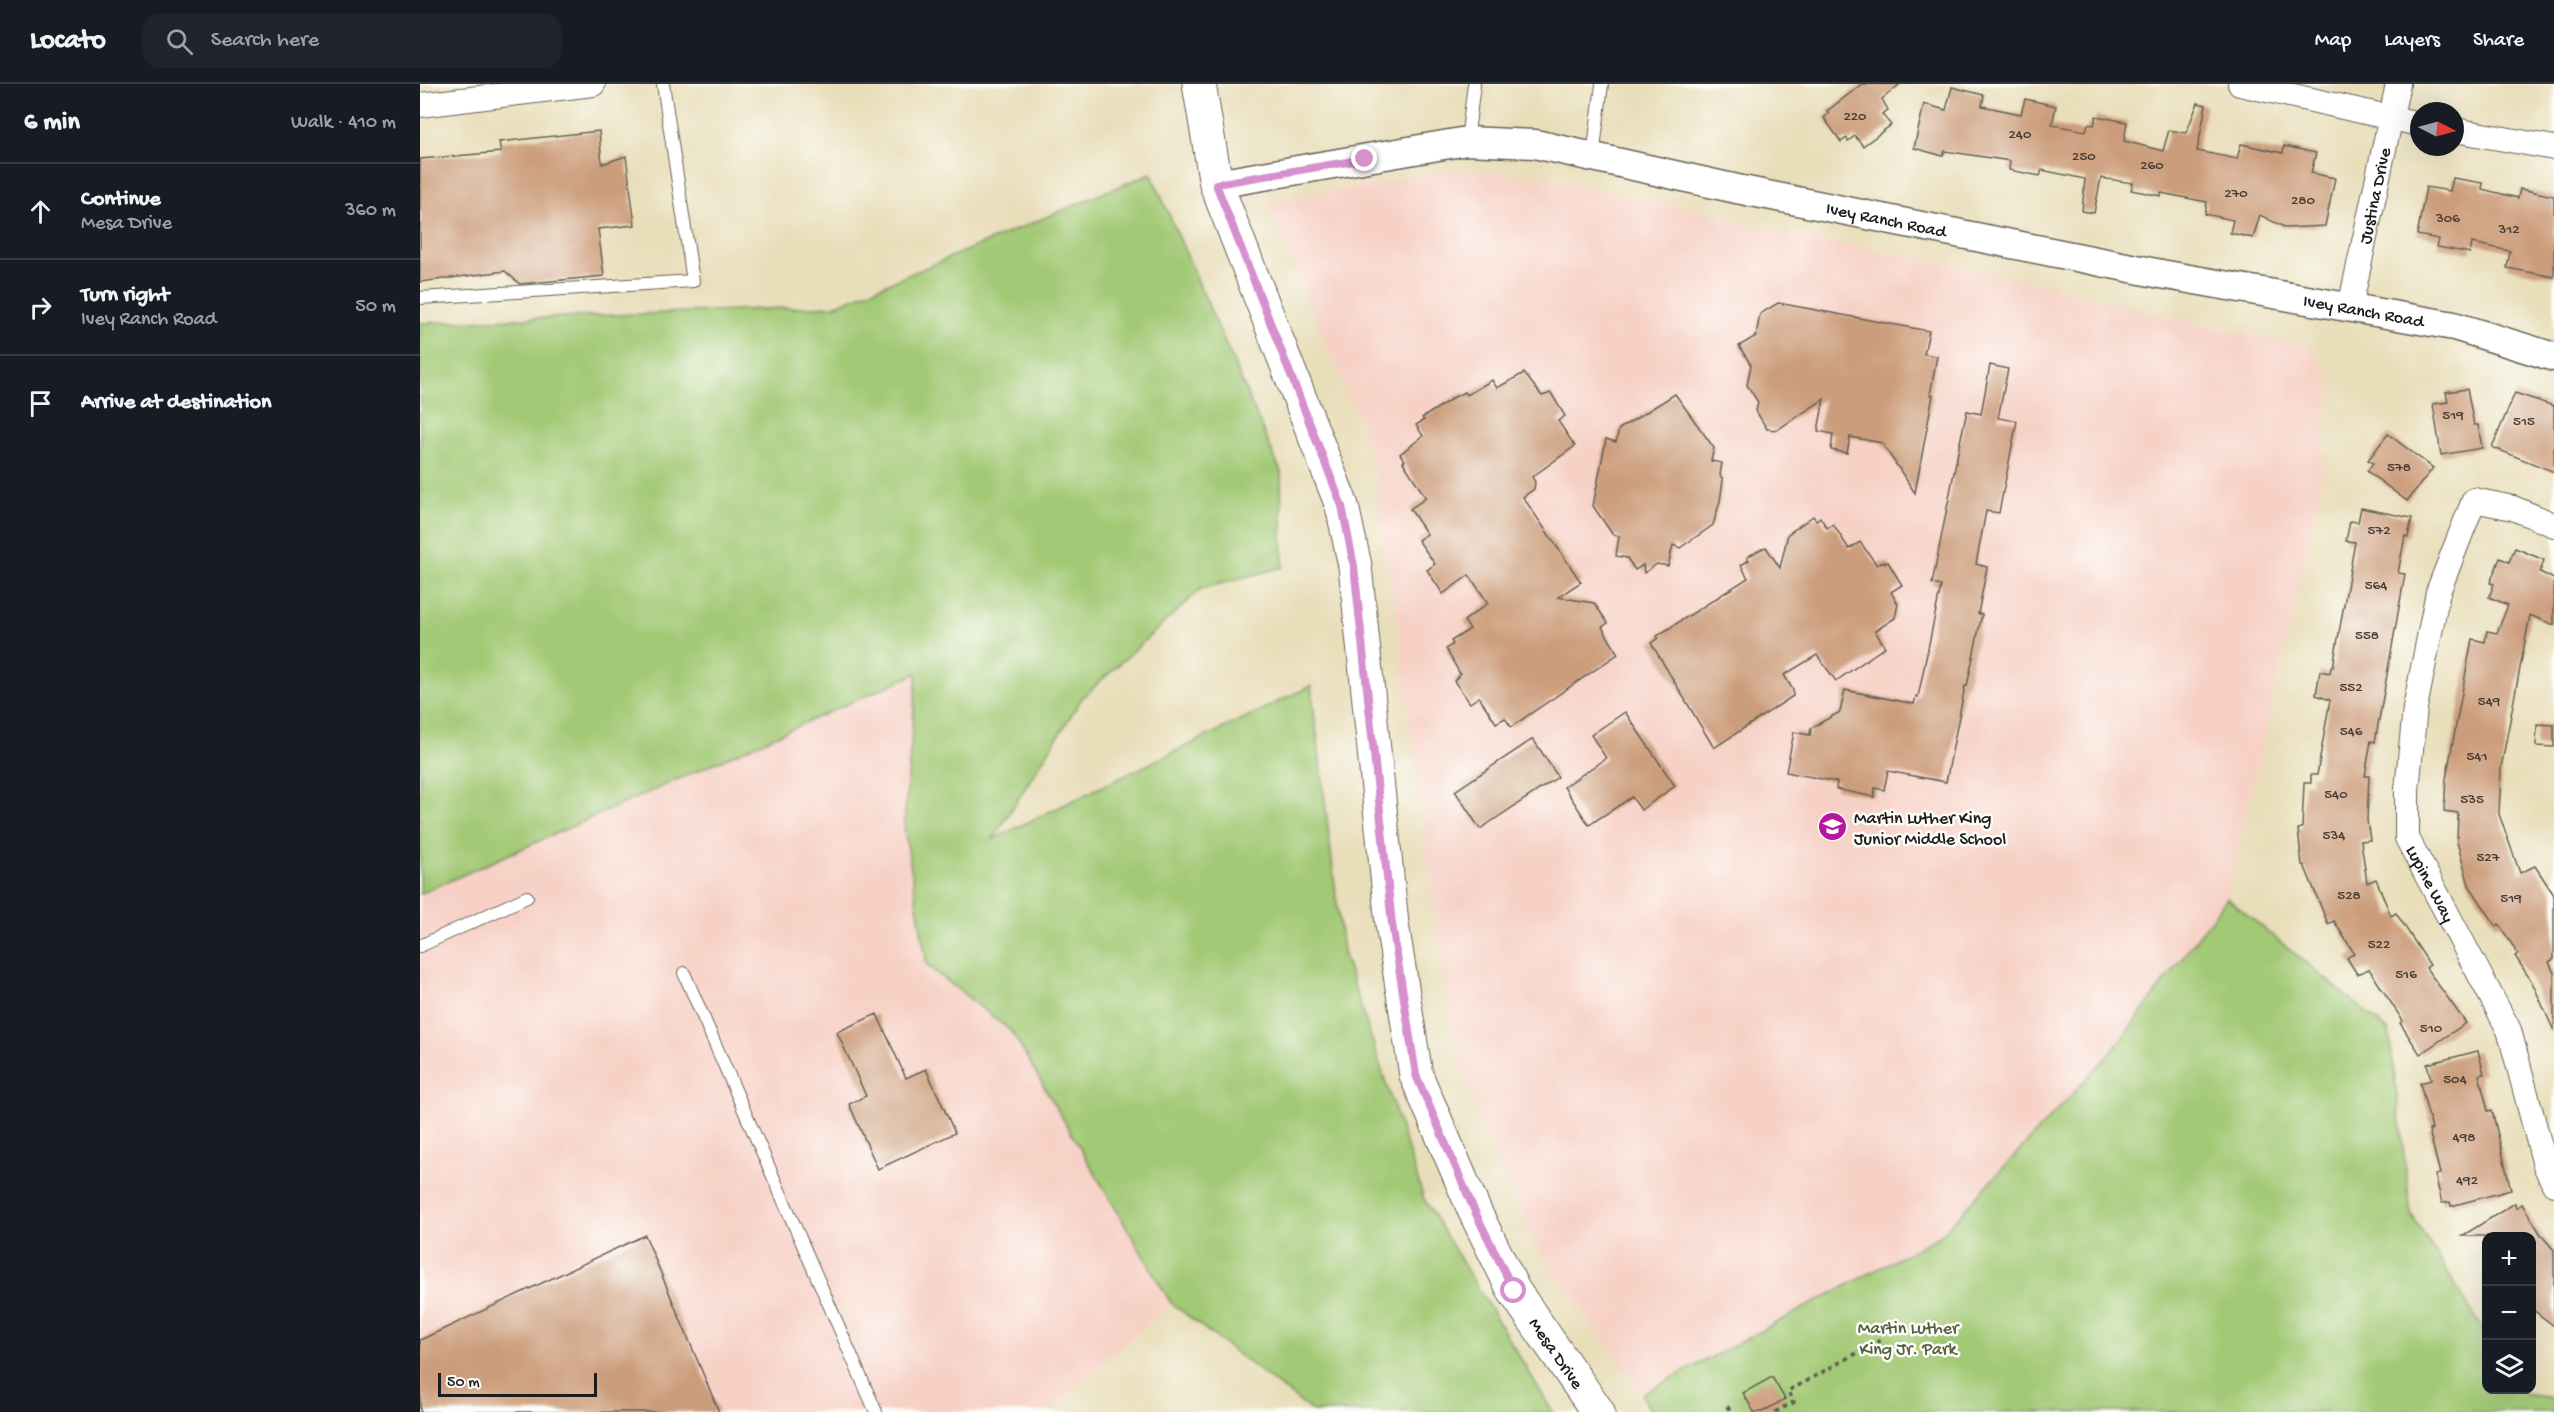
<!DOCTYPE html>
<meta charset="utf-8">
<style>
body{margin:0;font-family:"Gochi Hand",sans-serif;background:#20242c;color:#f1f3f6}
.controls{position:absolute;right:18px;bottom:18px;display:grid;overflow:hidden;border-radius:12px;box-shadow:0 6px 24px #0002}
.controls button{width:54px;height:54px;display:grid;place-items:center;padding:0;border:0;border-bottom:2px solid #363941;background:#171b24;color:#f1f3f6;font:30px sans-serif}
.compass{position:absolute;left:1990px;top:18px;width:54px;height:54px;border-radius:50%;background:#171b24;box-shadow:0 6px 24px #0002;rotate:96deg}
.scale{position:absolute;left:18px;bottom:15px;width:159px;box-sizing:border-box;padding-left:6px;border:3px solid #1c1c1c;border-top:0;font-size:16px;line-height:21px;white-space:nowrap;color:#1c1c1c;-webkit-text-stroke:4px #fdfcf7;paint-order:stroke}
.stop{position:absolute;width:18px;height:18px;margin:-14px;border:4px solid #d690ce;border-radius:50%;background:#fff}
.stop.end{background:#d690ce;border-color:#fff;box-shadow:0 2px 6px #0008}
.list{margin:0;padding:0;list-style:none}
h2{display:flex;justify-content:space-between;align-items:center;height:78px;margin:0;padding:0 24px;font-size:26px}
h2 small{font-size:20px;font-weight:400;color:#9ea1a6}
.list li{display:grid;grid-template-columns:39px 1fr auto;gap:18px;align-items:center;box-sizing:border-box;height:96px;padding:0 24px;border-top:2px solid #363941}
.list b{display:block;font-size:22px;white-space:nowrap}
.list p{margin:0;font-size:20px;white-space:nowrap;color:#9ea1a6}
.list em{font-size:20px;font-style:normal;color:#9ea1a6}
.icon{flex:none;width:33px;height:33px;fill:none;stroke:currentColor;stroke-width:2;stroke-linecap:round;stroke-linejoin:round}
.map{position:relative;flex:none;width:2134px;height:1328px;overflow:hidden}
header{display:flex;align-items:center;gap:36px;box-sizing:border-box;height:84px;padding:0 30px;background:#171b24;border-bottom:2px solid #363941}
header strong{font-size:28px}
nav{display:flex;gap:33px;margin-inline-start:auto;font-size:21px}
.search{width:420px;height:54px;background:#20242c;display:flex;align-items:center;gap:15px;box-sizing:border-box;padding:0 21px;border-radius:18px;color:#9ea1a6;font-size:22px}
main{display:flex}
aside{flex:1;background:#171b24}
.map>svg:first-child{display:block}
.built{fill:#f7d1c6}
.green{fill:#a2c974;stroke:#5f7248;stroke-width:1.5}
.building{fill:#cc9d7c}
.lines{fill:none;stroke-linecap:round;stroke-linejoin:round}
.service-casing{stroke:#646053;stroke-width:14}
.minor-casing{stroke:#646053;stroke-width:26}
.tertiary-casing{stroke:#646053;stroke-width:31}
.secondary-casing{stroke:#646053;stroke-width:35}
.path{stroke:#646053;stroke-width:4;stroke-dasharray:4.5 4.5;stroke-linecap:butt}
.service{stroke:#fff;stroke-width:12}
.minor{stroke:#fff;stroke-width:24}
.tertiary{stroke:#fff;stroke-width:28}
.secondary{stroke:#fff;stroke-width:33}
.route{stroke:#d690ce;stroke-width:8}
.labels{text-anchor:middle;stroke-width:5;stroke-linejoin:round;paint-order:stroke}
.number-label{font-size:15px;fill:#483c34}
.street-label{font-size:18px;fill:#1c1c1c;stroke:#fdfcf7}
.poi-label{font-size:18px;fill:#1c1c1c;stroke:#fdfcf7;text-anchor:start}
.park-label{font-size:18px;fill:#52613f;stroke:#fdfcf7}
</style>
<header>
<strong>Locato</strong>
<div class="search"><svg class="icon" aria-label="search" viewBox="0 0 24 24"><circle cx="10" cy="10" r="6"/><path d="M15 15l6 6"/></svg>Search here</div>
<nav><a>Map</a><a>Layers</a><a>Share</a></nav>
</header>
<main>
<aside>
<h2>6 min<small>Walk · 410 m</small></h2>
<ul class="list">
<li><svg class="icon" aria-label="ahead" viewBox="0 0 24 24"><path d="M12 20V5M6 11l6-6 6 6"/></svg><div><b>Continue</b><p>Mesa Drive</p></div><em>360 m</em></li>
<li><svg class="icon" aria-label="right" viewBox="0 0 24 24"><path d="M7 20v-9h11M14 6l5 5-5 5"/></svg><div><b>Turn right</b><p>Ivey Ranch Road</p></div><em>50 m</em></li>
<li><svg class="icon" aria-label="arrive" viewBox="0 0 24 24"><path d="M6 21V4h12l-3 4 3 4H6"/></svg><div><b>Arrive at destination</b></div></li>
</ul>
</aside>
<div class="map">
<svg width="2134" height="1328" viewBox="0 0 2134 1328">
<rect width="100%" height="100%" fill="#fdfcf7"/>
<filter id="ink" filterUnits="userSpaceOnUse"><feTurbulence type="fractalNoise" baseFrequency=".0167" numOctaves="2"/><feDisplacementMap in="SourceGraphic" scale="12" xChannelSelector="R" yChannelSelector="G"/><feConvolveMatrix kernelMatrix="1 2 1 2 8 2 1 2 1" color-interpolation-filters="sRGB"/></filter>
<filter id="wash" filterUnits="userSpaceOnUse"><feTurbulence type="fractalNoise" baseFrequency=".008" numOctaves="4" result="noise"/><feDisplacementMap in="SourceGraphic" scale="24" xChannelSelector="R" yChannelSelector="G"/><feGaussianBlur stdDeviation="1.35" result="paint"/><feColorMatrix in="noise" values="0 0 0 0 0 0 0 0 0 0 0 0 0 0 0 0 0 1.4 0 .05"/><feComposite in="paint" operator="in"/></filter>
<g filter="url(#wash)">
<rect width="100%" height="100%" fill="#e9deba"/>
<!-- built -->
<g class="built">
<path d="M1034 85 1111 92 1275 126 1363 149 1575 189 1779 240 1891 262 1910 296 1899 415 1807 814 1694 965 1520 1152 1222 1310 1127 1180 1076 1077 1035 962 1018 859 979 554 951 365 847 120Z"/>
<path d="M498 588 484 742 507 881 592 948 751 1219 628 1328H0V810Z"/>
</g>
<!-- green -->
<g class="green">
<path d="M731 89 861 388 863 483 781 505 662 614 573 755 891 602 923 868 1004 1115 1133 1328H893L751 1219 592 948 507 881 484 742 497 589 0 810V239L414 222Z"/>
<path d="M1807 814 1969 947 1991 1130 2066 1250V1306H2101L2104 1310 2134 1314V1328H1231L1222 1310 1520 1152 1694 965Z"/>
</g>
<g id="blocks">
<!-- building -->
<g class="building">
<path d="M1442 0H1480L1462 15 1468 26 1462 30 1471 41 1443 62 1435 52 1428 57 1427 54 1421 58 1404 34 1409 29 1407 27Z"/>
<path d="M1532 3 1564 11 1562 22 1601 30 1605 15 1636 22 1632 41 1666 47 1668 40 1674 41 1676 32 1707 38 1704 57 1743 67 1749 46 1766 49 1778 19 1786 21 1777 67 1817 75 1821 60 1863 69 1864 62 1896 69 1891 89 1915 94 1905 142 1866 144 1840 131 1833 154 1810 149 1813 136 1785 130 1787 118 1741 109V112L1711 106 1713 99 1681 94 1674 129 1662 127 1665 95 1622 86 1620 92 1589 86 1590 77 1525 67 1523 72 1494 64 1504 20 1526 26Z"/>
<path d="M179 47 182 80 206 72 215 141 178 145 184 192 100 200 85 187 0 198V75L81 68 79 58Z"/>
<path d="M2033 94 2063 99 2062 105 2098 114 2100 105 2134 112V193L2087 184 2090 167 2052 159 2050 169 2017 163 2019 155 1997 151 2006 103 2030 107Z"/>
<path d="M1358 219 1509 247 1504 270 1517 272 1510 311H1513L1495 409 1462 359 1430 353 1427 369 1411 366 1413 350 1398 347 1404 315 1357 346 1347 345 1336 327 1338 318 1327 301 1331 281 1319 262 1336 252 1340 230Z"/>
<path d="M1570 281 1588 285 1578 334 1597 337 1579 429 1566 427 1556 480 1567 483 1558 530H1562L1547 602H1545L1526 698 1468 687 1464 706 1455 704 1454 713 1416 705 1417 698 1366 688 1374 648 1390 651 1391 644 1420 628 1425 606 1494 620 1496 612 1498 613 1521 502 1512 500 1540 358 1547 327 1561 330Z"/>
<path d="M1104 289 1122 312 1131 309 1145 332 1138 337 1155 362 1112 393 1115 398 1114 405 1103 413 1161 498 1138 513 1174 519 1188 539 1182 543 1198 570 1091 643 1085 634 1076 639 1059 613 1050 619 1034 597 1040 590 1026 565 1033 560 1031 557 1050 545 1044 537 1068 519 1049 491 1023 510 1007 486 1015 480 998 456 1007 450 990 425 1006 414 983 378 985 377 980 370 1003 352 996 341 1004 336 1002 334 1036 312 1045 308 1047 311 1072 296 1077 304Z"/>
<path d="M2047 305 2054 341H2058L2062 364 2021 371 2013 320 2028 318 2026 308Z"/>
<path d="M2095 309 2134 322V388L2072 363Z"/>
<path d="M1255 310 1294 364 1291 377 1302 379 1300 391 1303 396 1300 417 1293 441 1260 464 1253 461 1248 482 1237 480 1224 489 1223 481 1215 486 1207 474 1196 472 1199 452 1193 451 1173 422 1186 355 1196 358 1199 345Z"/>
<path d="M1968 350 2013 384 1987 417 1947 387 1953 379 1948 376Z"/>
<path d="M1941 424 1992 434 1988 453 1985 452 1978 489 1985 490 1955 658 1951 657 1945 692H1949L1947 736 1950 756 1941 757 1947 799 1956 795 1971 832 1976 829 2010 881 2006 884 2046 939 2000 970 1980 939 1983 937 1949 885 1937 890 1927 874 1934 869 1914 837 1908 840 1884 781H1882L1880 764 1878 745 1882 744 1884 699H1891V691H1897L1910 616 1896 611 1900 587 1910 589 1911 583H1913L1935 458 1926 457 1930 437 1938 438Z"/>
<path d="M1393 432 1396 436 1400 433 1407 444 1413 440 1429 465 1440 458 1457 481 1464 477 1465 479 1468 478 1482 501 1471 508 1478 520 1475 534 1455 547 1465 563 1416 597 1397 571 1364 591 1373 606V612L1294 664 1231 559 1238 554 1237 552 1328 494 1321 481 1329 476 1327 473 1341 465 1346 463 1360 484 1368 450Z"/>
<path d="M2095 464 2124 476 2120 488 2134 495V541L2110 531 2081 684 2079 730 2100 789 2115 782 2134 811V875L2129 878 2134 889V947L2112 898 2095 872 2098 870 2079 840 2076 842 2049 801 2037 758 2038 729 2024 727 2026 695 2052 555 2065 558 2067 547 2077 549 2088 521 2069 513 2074 500 2070 499 2080 474 2089 478Z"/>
<path d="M1205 628 1255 702 1221 726 1212 713 1169 741 1144 703 1186 674 1171 651Z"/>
<path d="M2117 640 2134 641V663L2116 662Z"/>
<path d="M1113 655 1138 693 1060 745 1035 707Z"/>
<path d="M457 930 486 994 506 985 535 1049 458 1085 429 1020 446 1012 417 948Z"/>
<path d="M2058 967 2064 990 2059 991 2068 1027 2072 1026 2091 1106 2031 1122 2030 1118 2022 1119 2015 1091 2020 1090 2009 1046 2012 1045 2000 999 2011 996 2007 980Z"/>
<path d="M2095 1119 2096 1124 2102 1120 2122 1152 2134 1166V1242L2112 1225V1152H2042Z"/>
<path d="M225 1151 299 1328H0V1256Z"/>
<path d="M1352 1293 1365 1315 1342 1328H1334L1323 1309Z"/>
</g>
</g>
</g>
<g filter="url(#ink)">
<use href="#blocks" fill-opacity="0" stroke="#646053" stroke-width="1.5"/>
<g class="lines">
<defs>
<g id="service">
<path d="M1047 57 1054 0"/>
<path d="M1173 73 1182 0"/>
<path d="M0 214 273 197 243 0"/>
<path d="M0 862 107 813"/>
<path d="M264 889 456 1328"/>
</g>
<g id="minor">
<path d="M1820 0 1999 40"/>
<path d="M0 21 173 0"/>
<path d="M2035 46 2134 64"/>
<path id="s1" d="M1930 223 1978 0"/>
<path id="s2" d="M2134 441 2093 424 2054 416 2018 508 1995 624 1987 706V754L2089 946 2125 1081 2134 1100"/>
</g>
<g id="tertiary">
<path id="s3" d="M796 100 1047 57 1115 60 1317 105 1741 190 2034 242 2134 273"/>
</g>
<g id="secondary">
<path id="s4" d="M779 0 796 100 922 422 935 482 972 840 996 991 1055 1128 1094 1207 1178 1328"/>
</g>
</defs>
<!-- service casing -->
<use href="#service" class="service-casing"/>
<!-- minor casing -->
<use href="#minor" class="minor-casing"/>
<!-- tertiary casing -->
<use href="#tertiary" class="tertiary-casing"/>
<!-- secondary casing -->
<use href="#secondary" class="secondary-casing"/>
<!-- path -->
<g class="path">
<path d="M1307 1322 1311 1328"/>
<path d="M1355 1328 1374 1318 1368 1307 1461 1256"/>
</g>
<!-- service -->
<use href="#service" class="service"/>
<!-- minor -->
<use href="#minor" class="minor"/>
<!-- tertiary -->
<use href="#tertiary" class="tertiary"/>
<!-- secondary -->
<use href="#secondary" class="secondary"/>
</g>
</g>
<g class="lines" filter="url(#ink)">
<!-- route -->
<path class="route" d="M945 75 796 100 922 422 934 482 972 840 996 991 1055 1128 1094 1207"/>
</g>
<!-- icons -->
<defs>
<symbol id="school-disc" viewBox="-11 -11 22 22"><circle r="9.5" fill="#b5179e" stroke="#fdfcf7"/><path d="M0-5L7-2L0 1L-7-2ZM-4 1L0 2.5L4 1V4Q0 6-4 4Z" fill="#fff"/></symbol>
</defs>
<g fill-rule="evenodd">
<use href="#school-disc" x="1396" y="726" width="33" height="33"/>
</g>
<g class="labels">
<!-- number labels -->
<g class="number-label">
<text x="1435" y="36">220</text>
<text x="1600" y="54">240</text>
<text x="1664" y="76">250</text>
<text x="1732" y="85">260</text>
<text x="1816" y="113">270</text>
<text x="1883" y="120">280</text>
<text x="2028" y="138">306</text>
<text x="2089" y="149">312</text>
<text x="2033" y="335">519</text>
<text x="2104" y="341">515</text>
<text x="1979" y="387">578</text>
<text x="1959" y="450">572</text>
<text x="1956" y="505">564</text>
<text x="1947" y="555">558</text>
<text x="1931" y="607">552</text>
<text x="2069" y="621">549</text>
<text x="1931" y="651">546</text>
<text x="2057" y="676">541</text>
<text x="1916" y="714">540</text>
<text x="2052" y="719">535</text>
<text x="1914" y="755">534</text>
<text x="2068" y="777">527</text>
<text x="1929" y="815">528</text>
<text x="2091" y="818">519</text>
<text x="1959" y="864">522</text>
<text x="1986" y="894">516</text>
<text x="2011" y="948">510</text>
<text x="2035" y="999">504</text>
<text x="2044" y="1057">498</text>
<text x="2047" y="1100">492</text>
</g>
<!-- street labels -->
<g class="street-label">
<text dy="6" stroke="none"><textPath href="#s1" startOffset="114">Justina Drive</textPath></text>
<text dy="6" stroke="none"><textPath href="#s3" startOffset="682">Ivey Ranch Road</textPath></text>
<text dy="6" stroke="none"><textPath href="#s3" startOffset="1168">Ivey Ranch Road</textPath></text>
<text dy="6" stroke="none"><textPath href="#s2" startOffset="483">Lupine Way</textPath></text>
<text dy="6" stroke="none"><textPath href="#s4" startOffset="1334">Mesa Drive</textPath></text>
</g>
<!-- poi labels -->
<g class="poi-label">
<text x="1434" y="739">Martin Luther King<tspan x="1434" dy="21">Junior Middle School</tspan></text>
</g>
<!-- park labels -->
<g class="park-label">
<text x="1488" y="1249">Martin Luther<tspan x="1488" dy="21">King Jr. Park</tspan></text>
</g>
</g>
</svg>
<div class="controls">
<button>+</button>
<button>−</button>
<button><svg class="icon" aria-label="layers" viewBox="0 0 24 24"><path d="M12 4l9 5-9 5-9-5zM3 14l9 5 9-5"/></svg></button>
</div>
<svg class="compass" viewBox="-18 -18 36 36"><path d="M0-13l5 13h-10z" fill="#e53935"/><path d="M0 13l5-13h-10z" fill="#9ea1a6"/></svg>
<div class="scale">50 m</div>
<div class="stop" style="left:1094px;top:1207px"></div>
<div class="stop end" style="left:945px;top:75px"></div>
</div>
</main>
